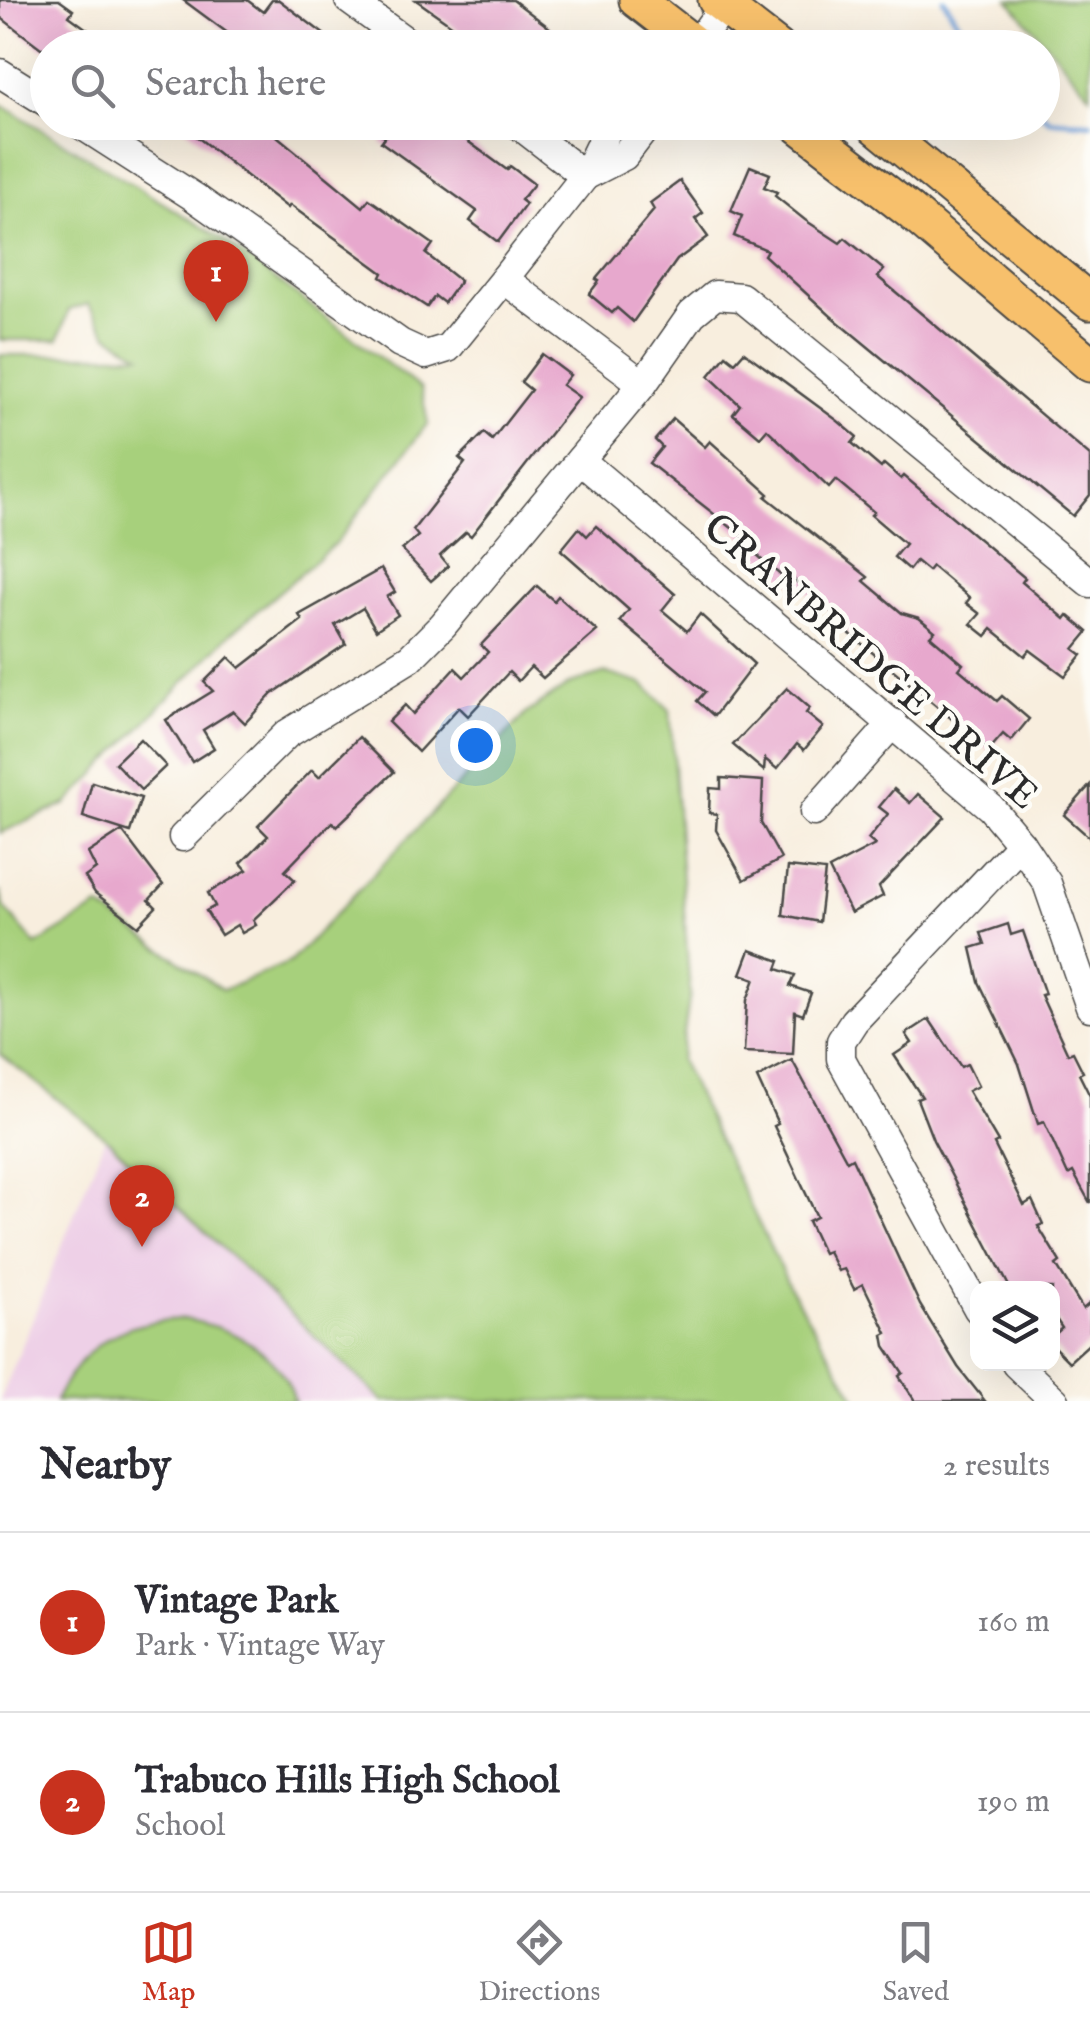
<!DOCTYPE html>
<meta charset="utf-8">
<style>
body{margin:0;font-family:"IM FELL English",serif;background:#f7f7f7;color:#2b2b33}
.controls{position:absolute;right:30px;bottom:30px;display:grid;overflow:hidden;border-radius:20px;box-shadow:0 10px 40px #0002}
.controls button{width:90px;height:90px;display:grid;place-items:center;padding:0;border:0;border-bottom:2px solid #e1e1e2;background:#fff;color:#2b2b33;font:50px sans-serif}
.you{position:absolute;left:475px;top:745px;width:35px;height:35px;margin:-25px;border:8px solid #fff;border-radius:50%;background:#1a73e8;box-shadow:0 0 0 15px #1a73e833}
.badge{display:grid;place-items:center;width:65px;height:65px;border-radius:50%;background:#c8321e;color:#fff;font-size:32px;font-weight:700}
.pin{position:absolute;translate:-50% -82px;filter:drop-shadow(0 2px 5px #0008)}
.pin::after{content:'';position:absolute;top:52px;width:35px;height:30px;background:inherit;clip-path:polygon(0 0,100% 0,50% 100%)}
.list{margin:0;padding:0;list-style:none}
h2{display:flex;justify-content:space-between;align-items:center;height:130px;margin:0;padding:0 40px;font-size:42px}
h2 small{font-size:32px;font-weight:400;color:#7c7c81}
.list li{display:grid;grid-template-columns:65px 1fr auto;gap:30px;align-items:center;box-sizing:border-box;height:180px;padding:0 40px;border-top:2px solid #e1e1e2}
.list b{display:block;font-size:38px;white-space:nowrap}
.list p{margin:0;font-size:32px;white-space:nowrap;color:#7c7c81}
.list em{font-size:32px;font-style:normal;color:#7c7c81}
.icon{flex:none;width:55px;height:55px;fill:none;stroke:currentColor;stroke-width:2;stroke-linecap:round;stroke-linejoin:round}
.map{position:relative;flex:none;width:1090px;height:1401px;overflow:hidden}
.search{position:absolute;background:#fff;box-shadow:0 10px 40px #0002;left:30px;right:30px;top:30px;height:110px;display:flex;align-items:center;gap:25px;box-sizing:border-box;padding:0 35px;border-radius:55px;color:#7c7c81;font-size:38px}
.sheet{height:490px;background:#fff}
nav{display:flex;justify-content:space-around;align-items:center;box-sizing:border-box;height:140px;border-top:2px solid #e1e1e2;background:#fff;font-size:28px;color:#7c7c81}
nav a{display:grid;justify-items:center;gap:5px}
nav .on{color:#c8321e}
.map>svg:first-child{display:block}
.built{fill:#eed0e7}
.green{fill:#a7d07c;stroke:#697e54;stroke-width:2.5}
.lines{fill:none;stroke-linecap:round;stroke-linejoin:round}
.stream{stroke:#6c9ed7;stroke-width:6}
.building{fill:#e7a8cd}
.minor-casing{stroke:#4a4846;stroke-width:31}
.major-casing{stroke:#4a4846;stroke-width:39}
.minor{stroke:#fff;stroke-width:28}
.major{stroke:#f7c06c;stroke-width:35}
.labels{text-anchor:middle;stroke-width:9;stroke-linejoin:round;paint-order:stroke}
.street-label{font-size:40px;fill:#2b2b2b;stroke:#fdfcf7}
</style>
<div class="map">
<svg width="1090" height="1401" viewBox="0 0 1090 1401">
<rect width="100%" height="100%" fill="#fdfcf7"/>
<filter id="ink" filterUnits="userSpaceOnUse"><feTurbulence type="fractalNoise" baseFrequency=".01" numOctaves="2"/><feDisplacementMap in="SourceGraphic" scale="20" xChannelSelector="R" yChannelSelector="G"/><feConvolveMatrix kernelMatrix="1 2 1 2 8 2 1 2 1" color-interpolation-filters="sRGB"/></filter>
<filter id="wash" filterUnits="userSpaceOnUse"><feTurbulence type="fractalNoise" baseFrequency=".0048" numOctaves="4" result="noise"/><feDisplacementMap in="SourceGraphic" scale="40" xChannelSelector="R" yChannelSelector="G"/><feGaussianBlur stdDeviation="2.25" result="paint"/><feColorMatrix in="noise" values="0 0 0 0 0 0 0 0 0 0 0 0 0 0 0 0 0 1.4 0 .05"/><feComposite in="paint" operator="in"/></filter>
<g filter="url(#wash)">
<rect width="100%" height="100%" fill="#f8eede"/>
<!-- built -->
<path class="built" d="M105 1137 383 1401H0Z"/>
<!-- green -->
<g class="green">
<path d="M1009 0H1090V95Z"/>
<path d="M0 104 221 238 421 389 428 423 336 543 228 636 67 804 0 833V355H141L108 335 88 304 69 310 58 340H0Z"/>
<path d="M606 673 643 684 670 710 690 994 680 1060 790 1288 858 1401H383L105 1137 0 1054V891L5 908 36 945 99 907 223 990 290 962 527 713 570 684Z"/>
<path d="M184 1319C233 1328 279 1350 295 1401H55C84 1344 119 1321 184 1319Z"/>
</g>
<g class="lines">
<!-- stream -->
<g class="stream">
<path d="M944 0 974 48"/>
<path d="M1042 114 1050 120 1090 123"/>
</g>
</g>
<g id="blocks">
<!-- building -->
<g class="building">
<path d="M0 0H59L73 10 69 16 113 48H41L0 17Z"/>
<path d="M183 0H247L263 12 272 0H279L342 48H248Z"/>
<path d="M416 0H513L576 48H484Z"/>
<path d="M178 122H260L363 207 369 199 433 244 426 254 460 281 444 303 435 296 427 307 381 277 383 273 290 205 288 208Z"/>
<path d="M366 122H450L460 130 458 134 507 170 510 166 534 184 521 200 526 204 498 242 470 221 477 211 381 142 385 137Z"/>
<path d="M750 166 770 174 764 187 777 192 775 196 805 220 840 243 845 238 884 270 878 277 1090 456V495L1073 516 831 316 764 255 767 250 734 236 742 216 731 211Z"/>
<path d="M680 181 703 213 695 219 708 237 677 260 633 322 617 308 612 313 589 294 599 281 596 279 654 210 650 203Z"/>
<path d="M744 352 838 421 857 437 852 443 881 468 884 464 901 479 904 476 1025 578 1022 582 1065 619 1068 615 1088 632 1074 649 1082 655 1065 676 1030 650 1025 656 992 629 986 636 971 624 980 614 966 603 970 598 932 566 928 571 916 561 909 570 894 557 905 544 871 515 874 512 836 480 829 488 767 429 760 437 733 414 740 405 709 376 726 355 735 362Z"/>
<path d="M542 354 570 375 562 385 579 397 471 536 466 532 440 556 448 566 431 581 402 550 418 536 413 530 465 463 459 458 484 433 492 440 531 390 521 382Z"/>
<path d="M673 419 705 447 710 441 769 494 766 497 868 577 864 581 902 613 919 618 935 631 930 636 963 664 959 669 997 701 1002 696 1029 719 1011 741 1003 734 989 750 837 623 840 619 793 579 790 583 772 568 748 547 751 543 649 463 662 447 655 440Z"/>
<path d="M596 526 675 594 662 610 687 631 700 614 754 664 714 716 697 701 705 692 620 621 629 610 561 550 579 528 587 536Z"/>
<path d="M381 569 395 592 387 597 398 615 376 630 363 608 335 625 346 644 272 694 245 723 233 711 203 730 214 748 192 762 166 720 213 691 204 682 229 657 240 668 302 620 299 615Z"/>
<path d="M537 586 554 601 558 596 597 631 543 678 531 667 518 681 509 672 468 716 459 707 418 752 388 722 405 705 413 714 455 668 464 677 488 652 481 645Z"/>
<path d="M787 688 810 708 806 713 823 727 804 750 797 744 777 769 765 759 764 771 733 745Z"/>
<path d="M359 737 394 772 337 826 332 822 285 871 295 880 253 920 256 925 242 933 237 925 221 935 206 911 215 906 208 893 247 870 241 863 268 836 258 826 312 770 319 777Z"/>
<path d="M140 739 166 766 141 790 115 763Z"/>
<path d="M721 778 763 781 761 823 781 859 744 880 716 830 717 814 709 813 710 788 721 789Z"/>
<path d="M92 782 141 798 130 832 83 817Z"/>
<path d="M1090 785V838L1064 815Z"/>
<path d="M894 789 910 803 918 794 945 817 879 887 883 896 851 913 829 869 875 845 868 839 888 814 879 807Z"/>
<path d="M122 831 163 885 149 900 156 907 138 926 95 893 85 877 96 869 88 853Z"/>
<path d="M788 867 825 871 819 922 783 915Z"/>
<path d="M1008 924 1011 935 1023 931 1045 994 1041 995 1068 1054 1073 1052 1083 1072 1079 1074 1090 1096V1203L1073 1172 1068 1175 1044 1122 1038 1124 1019 1064 979 982 971 948 985 944 981 933Z"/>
<path d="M750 950 780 961 777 969 795 975 790 986 811 993 803 1015 795 1012 793 1054 744 1052 747 1000 755 979 741 974Z"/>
<path d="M929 1019 961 1067 967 1064 978 1086 968 1091 998 1142 994 1144 1024 1205 1032 1200 1043 1224 1038 1226 1060 1262 1056 1265 1083 1309 1090 1303V1343L1069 1362 1052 1345V1337L1062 1328 1052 1313V1288H1010L933 1140 917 1099 922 1097 894 1055 912 1043 906 1034Z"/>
<path d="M792 1060 847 1161 852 1158 920 1305 958 1367 985 1401H915L899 1376 903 1373 885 1346 883 1335 887 1333 863 1284 854 1289 844 1269 838 1271 828 1251 823 1253 808 1221 817 1217 774 1126 778 1124 757 1078Z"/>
</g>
</g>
</g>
<g filter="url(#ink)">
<use href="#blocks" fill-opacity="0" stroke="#4a4846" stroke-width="2.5"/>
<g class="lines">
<defs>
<g id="minor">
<path d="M349 0 415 48"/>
<path d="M694 48 728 0"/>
<path d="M0 73 48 103"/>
<path d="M77 122 194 197 400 343 426 355 448 348 504 279 585 176 611 122"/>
<path d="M515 122 585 176"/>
<path d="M585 176 624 156 650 122"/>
<path d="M504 279 643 384"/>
<path d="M580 460 991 808 1021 844 1047 883 1090 1007"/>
<path d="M814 812 893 723"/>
<path d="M183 837 287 734 410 658 443 625 643 384 692 314 715 295 741 297 1090 583"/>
<path d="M978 1309 841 1059V1041L854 1021 1021 844"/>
<path d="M1016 1364 1055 1401"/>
</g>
<g id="major">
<path d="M637 0 699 48"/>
<path d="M716 0 778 48"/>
<path d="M795 122 910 211 1090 364"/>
<path d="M871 122 1090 302"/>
</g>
</defs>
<!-- minor casing -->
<use href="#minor" class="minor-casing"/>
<!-- major casing -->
<use href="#major" class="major-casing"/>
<!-- minor -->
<use href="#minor" class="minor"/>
<!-- major -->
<use href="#major" class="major"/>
</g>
</g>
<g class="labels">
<!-- street labels -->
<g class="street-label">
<text transform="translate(872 660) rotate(41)" y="14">CRANBRIDGE DRIVE</text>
</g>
</g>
</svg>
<div class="controls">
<button><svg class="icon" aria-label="layers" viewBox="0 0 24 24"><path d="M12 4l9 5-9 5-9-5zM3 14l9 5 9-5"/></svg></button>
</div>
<div class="you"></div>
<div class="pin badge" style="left:216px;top:322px">1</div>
<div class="pin badge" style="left:142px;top:1247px">2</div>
<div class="search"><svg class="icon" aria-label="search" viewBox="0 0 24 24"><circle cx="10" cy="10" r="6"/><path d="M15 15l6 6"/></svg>Search here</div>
</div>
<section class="sheet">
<h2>Nearby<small>2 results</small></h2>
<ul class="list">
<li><span class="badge">1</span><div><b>Vintage Park</b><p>Park · Vintage Way</p></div><em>160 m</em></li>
<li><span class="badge">2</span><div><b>Trabuco Hills High School</b><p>School</p></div><em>190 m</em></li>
</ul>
</section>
<nav>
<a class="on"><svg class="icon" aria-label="map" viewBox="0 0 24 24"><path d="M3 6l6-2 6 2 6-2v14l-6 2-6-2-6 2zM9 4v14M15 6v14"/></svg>Map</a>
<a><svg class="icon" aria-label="directions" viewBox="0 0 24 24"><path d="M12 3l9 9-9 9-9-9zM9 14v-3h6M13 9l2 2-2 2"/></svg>Directions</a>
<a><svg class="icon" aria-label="saved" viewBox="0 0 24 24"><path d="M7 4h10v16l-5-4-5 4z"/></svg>Saved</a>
</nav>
